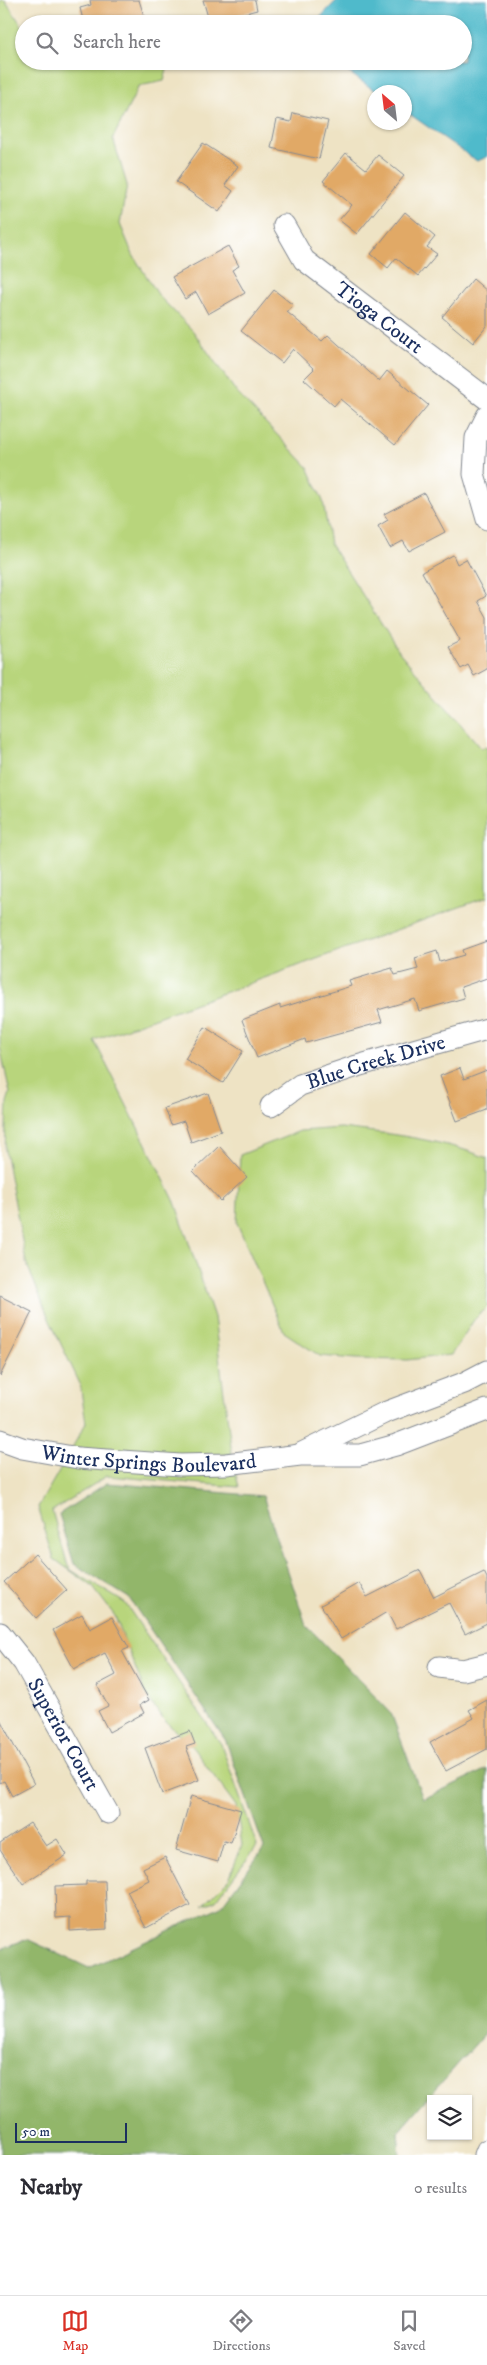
<!DOCTYPE html>
<style>
body{margin:0;font-family:"IM FELL DW Pica",serif;background:#f2f2f3;color:#2b2b33}
.controls{position:absolute;right:15px;bottom:15px;display:grid;overflow:hidden;border-radius:0px;box-shadow:0 1px 4px #0004}
.controls button{width:45px;height:45px;display:grid;place-items:center;padding:0;border:0;border-bottom:1px solid #e1e1e2;background:#fff;color:#2b2b33;font:25px sans-serif}
.compass{position:absolute;left:367px;top:85px;width:45px;height:45px;border-radius:50%;background:#fff;box-shadow:0 1px 4px #0004;rotate:332deg}
.scale{position:absolute;left:15px;bottom:12px;width:112px;box-sizing:border-box;padding-left:5px;border:2px solid #1b2f5e;border-top:0;font-size:14px;line-height:18px;white-space:nowrap;color:#1b2f5e;-webkit-text-stroke:4px #fff;paint-order:stroke}
.list{margin:0;padding:0;list-style:none}
h2{display:flex;justify-content:space-between;align-items:center;height:65px;margin:0;padding:0 20px;font-size:21px}
h2 small{font-size:16px;font-weight:400;color:#7c7c81}
.icon{flex:none;width:28px;height:28px;fill:none;stroke:currentColor;stroke-width:2;stroke-linecap:round;stroke-linejoin:round}
.map{position:relative;flex:none;width:487px;height:2155px;overflow:hidden}
.search{position:absolute;background:#fff;box-shadow:0 1px 4px #0004;left:15px;right:15px;top:15px;height:55px;display:flex;align-items:center;gap:12px;box-sizing:border-box;padding:0 18px;border-radius:28px;color:#7c7c81;font-size:19px}
.sheet{height:140px;background:#fff}
nav{display:flex;justify-content:space-around;align-items:center;box-sizing:border-box;height:70px;border-top:1px solid #e1e1e2;background:#fff;font-size:14px;color:#7c7c81}
nav a{display:grid;justify-items:center;gap:2px}
nav .on{color:#d93025}
.map>svg:first-child{display:block}
.green{fill:#b8d57b;stroke:#6a826c}
.forest{fill:#92b66b;stroke:#567264}
.water{fill:#4fbacb;stroke:#357494}
.building{fill:#e1a966}
.lines{fill:none;stroke-linecap:round;stroke-linejoin:round}
.minor-casing{stroke:#848991;stroke-width:23}
.minor{stroke:#fff;stroke-width:21}
.labels{text-anchor:middle;stroke-width:5;stroke-linejoin:round;paint-order:stroke}
.street-label{font-size:21px;fill:#1b2f5e;stroke:#fff}
</style>
<div class="map">
<svg width="487" height="2155" viewBox="0 0 487 2155">
<rect width="100%" height="100%" fill="#fff"/>
<filter id="ink" filterUnits="userSpaceOnUse"><feTurbulence type="fractalNoise" baseFrequency=".02" numOctaves="2"/><feDisplacementMap in="SourceGraphic" scale="10" xChannelSelector="R" yChannelSelector="G"/><feConvolveMatrix kernelMatrix="1 2 1 2 8 2 1 2 1" color-interpolation-filters="sRGB"/></filter>
<filter id="wash" filterUnits="userSpaceOnUse"><feTurbulence type="fractalNoise" baseFrequency=".0096" numOctaves="4" result="noise"/><feDisplacementMap in="SourceGraphic" scale="20" xChannelSelector="R" yChannelSelector="G"/><feGaussianBlur stdDeviation="1.12" result="paint"/><feColorMatrix in="noise" values="0 0 0 0 0 0 0 0 0 0 0 0 0 0 0 0 0 1.4 0 .05"/><feComposite in="paint" operator="in"/></filter>
<g filter="url(#wash)">
<rect width="100%" height="100%" fill="#eee3c4"/>
<!-- green -->
<g class="green">
<path d="M0 0H5L24 29V61L169 62 164 81 139 86 113 138 127 185 120 224 133 255 159 296 193 331 237 393 308 467 323 501 330 544 400 653 481 748 487 746V897L94 1040 175 1202 214 1317 232 1454 179 1456 72 1448 86 1423 80 1384 49 1319 26 1262 5 1150 7 1102 10 1093 0 1047Z"/>
<path d="M341 1128C391 1134 440 1139 487 1158V1307L474 1320 451 1355 407 1360 356 1359 320 1356 284 1332 237 1223 240 1155 300 1131Z"/>
<path d="M63 1464 235 1471 239 1487 107 1476 52 1511 68 1566 71 1570 125 1603 221 1744 257 1846 216 1900 202 1906 229 1879 242 1845 236 1806 193 1748 162 1718 146 1695 115 1616 92 1586 54 1559 38 1507Z"/>
</g>
<!-- forest -->
<path class="forest" d="M107 1483 263 1496 306 1625 391 1713 423 1799 487 1769V2031L398 2132 400 2155H0V1949L27 1939 89 1968 221 1906 264 1848 226 1741 129 1598 74 1564 59 1514Z"/>
<!-- water -->
<path class="water" d="M337 0H487V157L477 161 405 111 404 92H377L332 61H463V24H314Z"/>
<g id="blocks">
<!-- building -->
<g class="building">
<path d="M90 0H139L144 16 118 24H84L80 8 91 5Z"/>
<path d="M203 0H255L257 10 234 16 237 24H210Z"/>
<path d="M293 113 328 121 319 159 271 148 277 119 291 122Z"/>
<path d="M203 143 238 166 225 185 233 191 219 212 176 182Z"/>
<path d="M346 153 366 169 378 155 404 176 357 234 339 220 352 205 323 181Z"/>
<path d="M405 212 435 237 427 247 437 254 418 276 396 258 388 268 371 254Z"/>
<path d="M228 246 239 266 232 270 245 293 208 314 196 292 185 299 172 277Z"/>
<path d="M473 279 487 291V326L473 343 442 317Z"/>
<path d="M274 290 293 305 287 312 322 341 328 335 379 381 387 371 428 405 395 445 340 399 334 406 304 379 314 369 293 349 282 363 241 331Z"/>
<path d="M424 493 445 532 409 551 403 541 390 548 378 526 388 520 384 514Z"/>
<path d="M453 555 457 564 466 559 486 596 478 601 487 617V669L474 676 468 665 461 669 448 647 460 641 422 572Z"/>
<path d="M487 941V978L461 987 464 998 419 1011 415 999 378 1010 382 1022 306 1043 305 1039 257 1058 242 1020 280 1005V1008L351 986 349 981 392 968 395 975 418 969 415 958 437 951 440 962 464 955 462 950Z"/>
<path d="M205 1027 243 1051 223 1083 185 1059Z"/>
<path d="M460 1068 464 1079 487 1070V1110L457 1121 440 1076Z"/>
<path d="M208 1093 221 1131 191 1142 184 1121 171 1125 165 1108Z"/>
<path d="M219 1146 247 1177 221 1201 193 1171Z"/>
<path d="M0 1296 32 1312 0 1376Z"/>
<path d="M35 1554 67 1590 36 1618 4 1582Z"/>
<path d="M420 1570 434 1597 484 1572 487 1578V1623L465 1634 449 1603 396 1629 387 1612 341 1639 321 1605 359 1583 367 1597Z"/>
<path d="M82 1614 90 1629 112 1617 129 1648 122 1651 149 1700 140 1705 144 1713 109 1732 98 1711 108 1706 97 1685 116 1675 105 1653 74 1669 53 1630Z"/>
<path d="M487 1700V1749L446 1771 430 1742 474 1718 469 1710Z"/>
<path d="M0 1719 34 1784 12 1796 4 1781 0 1783Z"/>
<path d="M190 1731 195 1744 186 1747 199 1780 162 1794 145 1748Z"/>
<path d="M191 1796 241 1810 231 1843 224 1841 218 1862 176 1850Z"/>
<path d="M30 1823 46 1846 57 1839 67 1855 23 1884 0 1850V1843Z"/>
<path d="M165 1857 190 1905 146 1928 127 1891 149 1880 143 1868Z"/>
<path d="M86 1881H105L107 1929 70 1931V1917L56 1918 55 1886 86 1885Z"/>
</g>
</g>
</g>
<g filter="url(#ink)">
<use href="#blocks" fill-opacity="0" stroke="#848991" stroke-width="1"/>
<g class="lines">
<defs>
<g id="minor">
<path id="s1" d="M284 225 304 260 487 399"/>
<path d="M487 416 476 438 474 474 487 519"/>
<path id="s2" d="M271 1106 300 1085 357 1066 487 1029"/>
<path id="s3" d="M0 1440 22 1448 78 1458 180 1465 226 1464 300 1455H360L396 1445 487 1410"/>
<path d="M302 1453 384 1413 464 1383 487 1371"/>
<path id="s4" d="M0 1633 24 1663 108 1813"/>
<path d="M439 1667 463 1670 487 1664"/>
<path d="M485 2155 487 2150"/>
</g>
</defs>
<!-- minor casing -->
<use href="#minor" class="minor-casing"/>
<!-- minor -->
<use href="#minor" class="minor"/>
</g>
</g>
<g class="labels">
<!-- street labels -->
<g class="street-label">
<text dy="7" stroke="none"><textPath href="#s1" startOffset="135">Tioga Court</textPath></text>
<text dy="7" stroke="none"><textPath href="#s2" startOffset="115">Blue Creek Drive</textPath></text>
<text dy="7" stroke="none"><textPath href="#s3" startOffset="151">Winter Springs Boulevard</textPath></text>
<text dy="7" stroke="none"><textPath href="#s4" startOffset="120">Superior Court</textPath></text>
</g>
</g>
</svg>
<div class="controls">
<button><svg class="icon" aria-label="layers" viewBox="0 0 24 24"><path d="M12 4l9 5-9 5-9-5zM3 14l9 5 9-5"/></svg></button>
</div>
<svg class="compass" viewBox="-18 -18 36 36"><path d="M0-13l5 13h-10z" fill="#e53935"/><path d="M0 13l5-13h-10z" fill="#7c7c81"/></svg>
<div class="scale">50 m</div>
<div class="search"><svg class="icon" aria-label="search" viewBox="0 0 24 24"><circle cx="10" cy="10" r="6"/><path d="M15 15l6 6"/></svg>Search here</div>
</div>
<section class="sheet">
<h2>Nearby<small>0 results</small></h2>
<ul class="list">
</ul>
</section>
<nav>
<a class="on"><svg class="icon" aria-label="map" viewBox="0 0 24 24"><path d="M3 6l6-2 6 2 6-2v14l-6 2-6-2-6 2zM9 4v14M15 6v14"/></svg>Map</a>
<a><svg class="icon" aria-label="directions" viewBox="0 0 24 24"><path d="M12 3l9 9-9 9-9-9zM9 14v-3h6M13 9l2 2-2 2"/></svg>Directions</a>
<a><svg class="icon" aria-label="saved" viewBox="0 0 24 24"><path d="M7 4h10v16l-5-4-5 4z"/></svg>Saved</a>
</nav>
